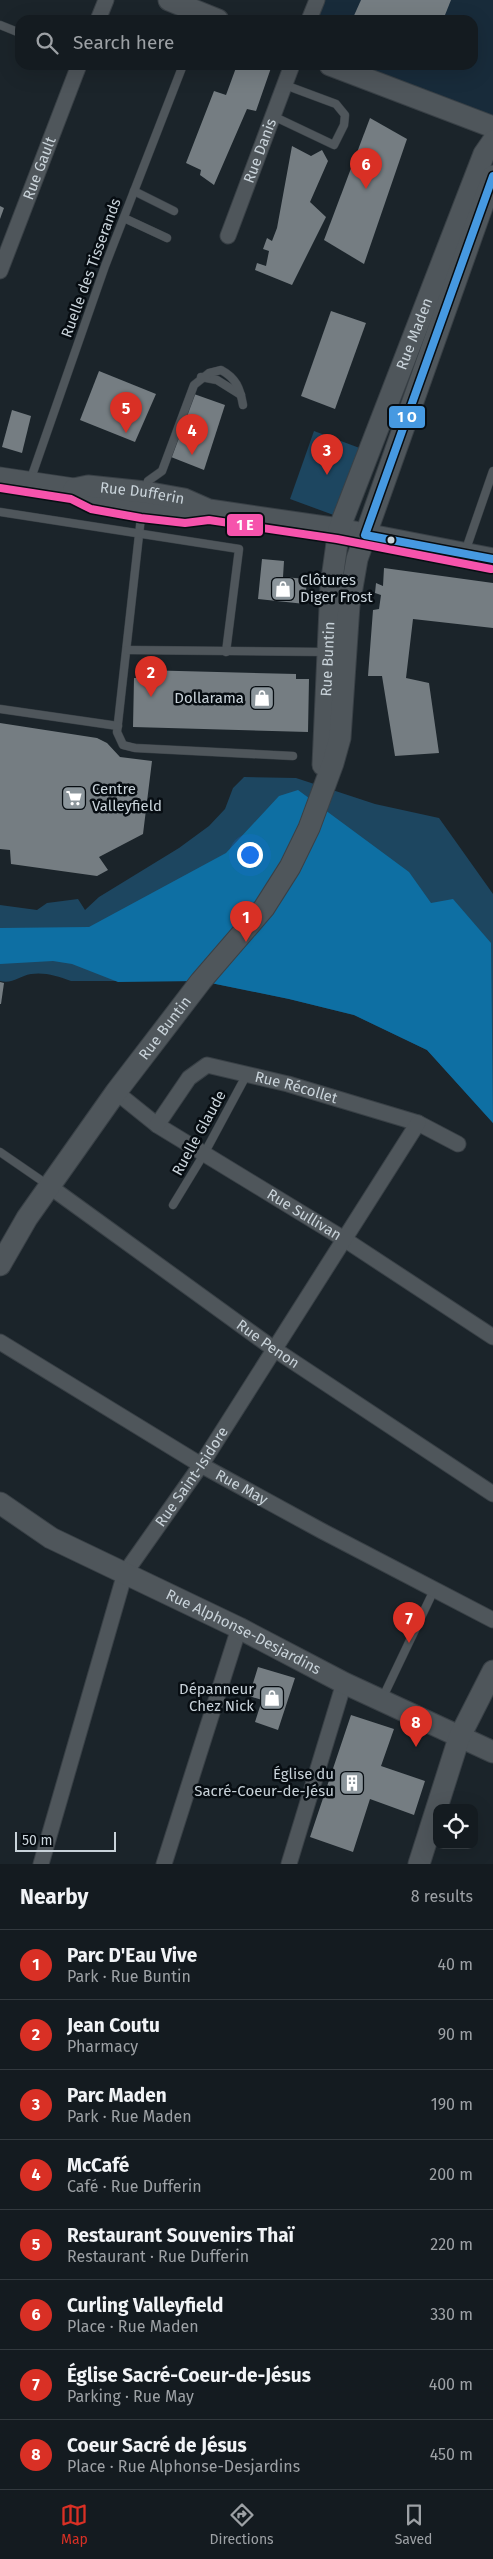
<!DOCTYPE html>
<meta charset="utf-8">
<style>
body{margin:0;font-family:"Fira Sans",sans-serif;background:#1d2429;color:#f1f3f6}
.controls{position:absolute;right:15px;bottom:15px;display:grid;overflow:hidden;border-radius:10px;box-shadow:0 5px 20px #0002}
.controls button{width:45px;height:45px;display:grid;place-items:center;padding:0;border:0;border-bottom:1px solid #33393e;background:#141b20;color:#f1f3f6;font:25px sans-serif}
.scale{position:absolute;left:15px;bottom:12px;width:101px;box-sizing:border-box;padding-left:5px;border:2px solid #c9d3da;border-top:0;font-size:14px;line-height:18px;white-space:nowrap;color:#c9d3da;-webkit-text-stroke:4px #070d12;paint-order:stroke}
.you{position:absolute;left:249px;top:854px;width:18px;height:18px;margin:-12px;border:4px solid #fff;border-radius:50%;background:#1a73e8;box-shadow:0 0 0 8px #1a73e833}
.badge{display:grid;place-items:center;width:32px;height:32px;border-radius:50%;background:#d93025;color:#fff;font-size:16px;font-weight:700}
.pin{position:absolute;translate:-50% -41px;filter:drop-shadow(0 1px 2px #0008)}
.pin::after{content:'';position:absolute;top:26px;width:18px;height:15px;background:inherit;clip-path:polygon(0 0,100% 0,50% 100%)}
.list{margin:0;padding:0;list-style:none}
h2{display:flex;justify-content:space-between;align-items:center;height:65px;margin:0;padding:0 20px;font-size:21px}
h2 small{font-size:16px;font-weight:400;color:#9da1a5}
.list li{display:grid;grid-template-columns:32px 1fr auto;gap:15px;align-items:center;box-sizing:border-box;height:70px;padding:0 20px;border-top:1px solid #33393e}
.list b{display:block;font-size:19px;white-space:nowrap}
.list p{margin:0;font-size:16px;white-space:nowrap;color:#9da1a5}
.list em{font-size:16px;font-style:normal;color:#9da1a5}
.icon{flex:none;width:28px;height:28px;fill:none;stroke:currentColor;stroke-width:2;stroke-linecap:round;stroke-linejoin:round}
.map{position:relative;flex:none;width:493px;height:1864px;overflow:hidden}
.search{position:absolute;background:#141b20;box-shadow:0 5px 20px #0002;left:15px;right:15px;top:15px;height:55px;display:flex;align-items:center;gap:12px;box-sizing:border-box;padding:0 18px;border-radius:15px;color:#9da1a5;font-size:19px}
.sheet{height:625px;background:#141b20}
nav{display:flex;justify-content:space-around;align-items:center;box-sizing:border-box;height:70px;border-top:1px solid #33393e;background:#141b20;font-size:14px;color:#9da1a5}
nav a{display:grid;justify-items:center;gap:2px}
nav .on{color:#d93025}
.map>svg:first-child{display:block}
.built{fill:#182b3a}
.green{fill:#1d4660}
.water{fill:#0e6fa3}
.building{fill:#757d82}
.lines{fill:none;stroke-linecap:round;stroke-linejoin:round}
.lane-casing{stroke:#394046;stroke-width:9}
.street-casing{stroke:#394046;stroke-width:17}
.secondary-casing{stroke:#394046;stroke-width:23}
.lane{stroke:#4f565b;stroke-width:8}
.street{stroke:#4f565b;stroke-width:15}
.secondary{stroke:#4f565b;stroke-width:21}
.bus-1-casing{stroke:#070d12;stroke-width:11}
.bus-2-casing{stroke:#070d12;stroke-width:11}
.bus-1{stroke:#4699e1;stroke-width:8}
.bus-2{stroke:#f653ac;stroke-width:8}
.bus-dot{fill:#c9d3da;stroke:#070d12;stroke-width:2}
.labels{text-anchor:middle;stroke-width:5;stroke-linejoin:round;paint-order:stroke}
.street-label{font-size:15px;fill:#c9d3da;stroke:#070d12}
.poi-label{font-size:15px;fill:#c9d3da;stroke:#070d12;text-anchor:end}
.line-badge{stroke:#070d12;stroke-width:2}
.badge-label{font-size:14px;text-anchor:middle;font-weight:bold;fill:#fff}
</style>
<div class="map">
<svg width="493" height="1864" viewBox="0 0 493 1864">
<rect width="100%" height="100%" fill="#1b242a"/>
<!-- built -->
<path class="built" d="M319 0H493V127L330 65H473V20H311Z"/>
<!-- green -->
<g class="green">
<path d="M314 431 365 450 339 517 290 499Z"/>
<path d="M244 777 296 778 375 804 439 818 493 894V1123L427 1050 354 1015 289 999 201 981H71C57 976 45 972 31 974 19 976 13 984 0 981V905L37 910 47 903 78 899 85 910 99 897 179 848 209 826 225 809 233 788Z"/>
</g>
<!-- water -->
<path class="water" d="M298 790 409 872 431 903 453 899 491 943 493 1123 427 1050 354 1015 289 999 201 981 118 982 72 964 53 961 0 964V928L89 927 226 853 279 796Z"/>
<!-- building -->
<g class="building">
<path d="M361 0H451L443 20H352Z"/>
<path d="M237 65H272L256 111 247 109 214 185 200 175 201 170 186 163 214 91 226 95Z"/>
<path d="M370 118 407 139 364 264 324 240Z"/>
<path d="M292 146 311 156 322 150 328 161 310 202 326 217 292 285 255 270 257 263 266 266 269 251 263 249 267 238 272 241 277 228Z"/>
<path d="M0 206 4 208 0 219Z"/>
<path d="M331 311 366 323 335 409 301 396Z"/>
<path d="M99 371 156 394 135 442 80 420Z"/>
<path d="M194 394 225 405 204 470 171 457Z"/>
<path d="M12 410 31 416 22 453 2 447Z"/>
<path d="M262 559 284 561 283 577 307 579 305 604 258 599Z"/>
<path d="M384 568 493 583V628L413 619 406 678 429 683 439 753 395 756 382 676H368L373 610 379 609 381 595 375 593 376 583 383 586Z"/>
<path d="M141 670 296 674V679H309L308 732 133 727 134 678H141Z"/>
<path d="M0 723 97 738 107 743 120 757 152 761 143 834 99 857 108 870 97 876 11 864 10 850 0 849Z"/>
<path d="M0 982 4 983 1 1004H0Z"/>
<path d="M258 1667 295 1678 278 1730 255 1722 262 1700 249 1696Z"/>
<path d="M351 1715 394 1729 381 1766 425 1781 414 1815 370 1799 353 1852 310 1837Z"/>
</g>
<g class="lines">
<defs>
<g id="lane">
<path d="M0 25 20 33"/>
<path d="M273 116 334 145 344 125 345 115 336 104 285 85"/>
<path d="M134 191 174 211"/>
<path d="M124 218 167 238"/>
<path d="M201 377 217 380 241 395"/>
<path d="M30 481 105 266 183 65"/>
<path d="M148 481 162 471 194 385 209 373 221 370C236 378 240 388 243 405"/>
<path d="M142 508 117 732 123 745 135 748 293 756"/>
<path d="M0 512 239 549 226 652"/>
<path d="M465 552 493 471"/>
<path d="M127 650 326 652"/>
<path d="M0 709 118 726"/>
<path d="M0 1152 48 1185"/>
<path d="M173 1205 204 1154 247 1074"/>
<path d="M382 1699 434 1590"/>
</g>
<g id="street">
<path d="M98 20 106 0"/>
<path d="M309 20 317 0"/>
<path id="s1" d="M228 236 292 65"/>
<path id="s2" d="M0 271 79 65"/>
<path id="s3" d="M116 1092 157 1125 344 1239 493 1337"/>
<path id="s4" d="M157 1125 189 1078 207 1065 288 1084 418 1123 458 1144"/>
<path id="s5" d="M49 1186 274 1349 493 1494"/>
<path id="s6" d="M0 1342 201 1465 322 1531 493 1620"/>
<path id="s7" d="M41 1864 125 1573 201 1465 418 1123"/>
<path d="M164 1864 239 1628"/>
<path d="M289 1864 344 1683"/>
</g>
<g id="secondary">
<path d="M169 0 218 20"/>
<path d="M330 65 493 127"/>
<path d="M0 478 74 489 94 499 143 508 185 513 196 512"/>
<path id="s8" d="M74 489 88 486 145 492 184 499 209 510 339 529 493 559"/>
<path id="s9" d="M323 765 331 586 339 529 484 154 493 141"/>
<path id="s10" d="M0 1265 27 1218 116 1092 201 981 264 908 290 867 309 828 333 763 340 738 349 605 357 559 493 176"/>
<path id="s11" d="M0 1503 51 1538 239 1628 344 1683 493 1752"/>
<path d="M419 1864 459 1738 493 1671"/>
</g>
</defs>
<!-- lane casing -->
<use href="#lane" class="lane-casing"/>
<!-- street casing -->
<use href="#street" class="street-casing"/>
<!-- secondary casing -->
<use href="#secondary" class="secondary-casing"/>
<!-- lane -->
<use href="#lane" class="lane"/>
<!-- street -->
<use href="#street" class="street"/>
<!-- secondary -->
<use href="#secondary" class="secondary"/>
<defs>
<path id="bus-1" d="M493 176 365 535 493 559"/>
<path id="bus-2" d="M0 488 71 499 91 509 141 518 185 523 209 520 337 539 491 569"/>
</defs>
<!-- bus-1 casing -->
<use href="#bus-1" class="bus-1-casing"/>
<!-- bus-2 casing -->
<use href="#bus-2" class="bus-2-casing"/>
<!-- bus-1 -->
<use href="#bus-1" class="bus-1"/>
<!-- bus-2 -->
<use href="#bus-2" class="bus-2"/>
</g>
<!-- icons -->
<defs>
<symbol id="shop-square" viewBox="-11 -11 22 22"><rect x="-9" y="-9" width="18" height="18" rx="4" fill="#8c969c" stroke="#070d12"/><path d="M-5-2.5h2.3a2.7 3.5 0 0 1 5.4 0H5L5.5 6h-11ZM-1.5-2.5h3a1.5 2.3 0 0 0-3 0Z" fill="#fff"/></symbol>
<symbol id="supermarket-square" viewBox="-11 -11 22 22"><rect x="-9" y="-9" width="18" height="18" rx="4" fill="#8c969c" stroke="#070d12"/><path d="M-6-5.5h2.5l.6 2H6L4.5 2H-2.5L-4.4-4H-6ZM-1.5 3.2a1.3 1.3 0 1 0 .1 0ZM3 3.2a1.3 1.3 0 1 0 .1 0Z" fill="#fff"/></symbol>
<symbol id="building-square" viewBox="-11 -11 22 22"><rect x="-9" y="-9" width="18" height="18" rx="4" fill="#8c969c" stroke="#070d12"/><path d="M-4-6H4V6H1V3H-1V6H-4ZM-2.5-4.3h1.7v1.8h-1.7ZM.8-4.3h1.7v1.8H.8ZM-2.5-1h1.7V.8h-1.7ZM.8-1h1.7V.8H.8Z" fill="#fff"/></symbol>
</defs>
<g fill-rule="evenodd">
<use href="#shop-square" x="269" y="575" width="28" height="28"/>
<use href="#shop-square" x="248" y="684" width="28" height="28"/>
<use href="#supermarket-square" x="60" y="784" width="28" height="28"/>
<use href="#shop-square" x="258" y="1684" width="28" height="28"/>
<use href="#building-square" x="338" y="1769" width="28" height="28"/>
</g>
<!-- markers -->
<circle class="bus-dot" cx="391" cy="540" r="4.5"/>
<g class="labels">
<!-- street labels -->
<g class="street-label">
<text dy="5" stroke="none"><textPath href="#s1" startOffset="91">Rue Danis</textPath></text>
<text dy="5" stroke="none"><textPath href="#s2" startOffset="110">Rue Gault</textPath></text>
<text transform="translate(91 268) rotate(-70)" y="5">Ruelle des Tisserands</text>
<text dy="5" stroke="none"><textPath href="#s9" startOffset="446">Rue Maden</textPath></text>
<text dy="5" stroke="none"><textPath href="#s8" startOffset="69">Rue Dufferin</textPath></text>
<text dy="5" stroke="none"><textPath href="#s9" startOffset="106">Rue Buntin</textPath></text>
<text dy="5" stroke="none"><textPath href="#s10" startOffset="289">Rue Buntin</textPath></text>
<text dy="5" stroke="none"><textPath href="#s4" startOffset="171">Rue Récollet</textPath></text>
<text transform="translate(199 1133) rotate(-61)" y="5">Ruelle Glaude</text>
<text dy="5" stroke="none"><textPath href="#s3" startOffset="225">Rue Sullivan</textPath></text>
<text dy="5" stroke="none"><textPath href="#s5" startOffset="270">Rue Penon</textPath></text>
<text dy="5" stroke="none"><textPath href="#s7" startOffset="420">Rue Saint-Isidore</textPath></text>
<text dy="5" stroke="none"><textPath href="#s6" startOffset="282">Rue May</textPath></text>
<text dy="5" stroke="none"><textPath href="#s11" startOffset="276">Rue Alphonse-Desjardins</textPath></text>
</g>
<!-- poi labels -->
<g class="poi-label">
<text x="300" y="585" text-anchor="start">Clôtures<tspan x="300" dy="17">Diger Frost</tspan></text>
<text x="244" y="703">Dollarama</text>
<text x="92" y="794" text-anchor="start">Centre<tspan x="92" dy="17">Valleyfield</tspan></text>
<text x="254" y="1694">Dépanneur<tspan x="254" dy="17">Chez Nick</tspan></text>
<text x="334" y="1779">Église du<tspan x="334" dy="17">Sacré-Coeur-de-Jésu</tspan></text>
</g>
</g>
<g class="line-badge">
<rect x="388" y="405" width="38" height="24" rx="5" fill="#4699e1"/>
<rect x="226" y="513" width="38" height="24" rx="5" fill="#f653ac"/>
</g>
<g class="badge-label">
<text x="407" y="422">1 O</text>
<text x="245" y="530">1 E</text>
</g>
</svg>
<div class="controls">
<button><svg class="icon" aria-label="locate" viewBox="0 0 24 24"><circle cx="12" cy="12" r="6"/><path d="M12 2v4M12 18v4M2 12h4M18 12h4"/></svg></button>
</div>
<div class="scale">50 m</div>
<div class="you"></div>
<div class="pin badge" style="left:246px;top:942px">1</div>
<div class="pin badge" style="left:151px;top:697px">2</div>
<div class="pin badge" style="left:327px;top:475px">3</div>
<div class="pin badge" style="left:192px;top:455px">4</div>
<div class="pin badge" style="left:126px;top:433px">5</div>
<div class="pin badge" style="left:366px;top:189px">6</div>
<div class="pin badge" style="left:409px;top:1643px">7</div>
<div class="pin badge" style="left:416px;top:1747px">8</div>
<div class="search"><svg class="icon" aria-label="search" viewBox="0 0 24 24"><circle cx="10" cy="10" r="6"/><path d="M15 15l6 6"/></svg>Search here</div>
</div>
<section class="sheet">
<h2>Nearby<small>8 results</small></h2>
<ul class="list">
<li><span class="badge">1</span><div><b>Parc D'Eau Vive</b><p>Park · Rue Buntin</p></div><em>40 m</em></li>
<li><span class="badge">2</span><div><b>Jean Coutu</b><p>Pharmacy</p></div><em>90 m</em></li>
<li><span class="badge">3</span><div><b>Parc Maden</b><p>Park · Rue Maden</p></div><em>190 m</em></li>
<li><span class="badge">4</span><div><b>McCafé</b><p>Café · Rue Dufferin</p></div><em>200 m</em></li>
<li><span class="badge">5</span><div><b>Restaurant Souvenirs Thaï</b><p>Restaurant · Rue Dufferin</p></div><em>220 m</em></li>
<li><span class="badge">6</span><div><b>Curling Valleyfield</b><p>Place · Rue Maden</p></div><em>330 m</em></li>
<li><span class="badge">7</span><div><b>Église Sacré-Coeur-de-Jésus</b><p>Parking · Rue May</p></div><em>400 m</em></li>
<li><span class="badge">8</span><div><b>Coeur Sacré de Jésus</b><p>Place · Rue Alphonse-Desjardins</p></div><em>450 m</em></li>
</ul>
</section>
<nav>
<a class="on"><svg class="icon" aria-label="map" viewBox="0 0 24 24"><path d="M3 6l6-2 6 2 6-2v14l-6 2-6-2-6 2zM9 4v14M15 6v14"/></svg>Map</a>
<a><svg class="icon" aria-label="directions" viewBox="0 0 24 24"><path d="M12 3l9 9-9 9-9-9zM9 14v-3h6M13 9l2 2-2 2"/></svg>Directions</a>
<a><svg class="icon" aria-label="saved" viewBox="0 0 24 24"><path d="M7 4h10v16l-5-4-5 4z"/></svg>Saved</a>
</nav>
